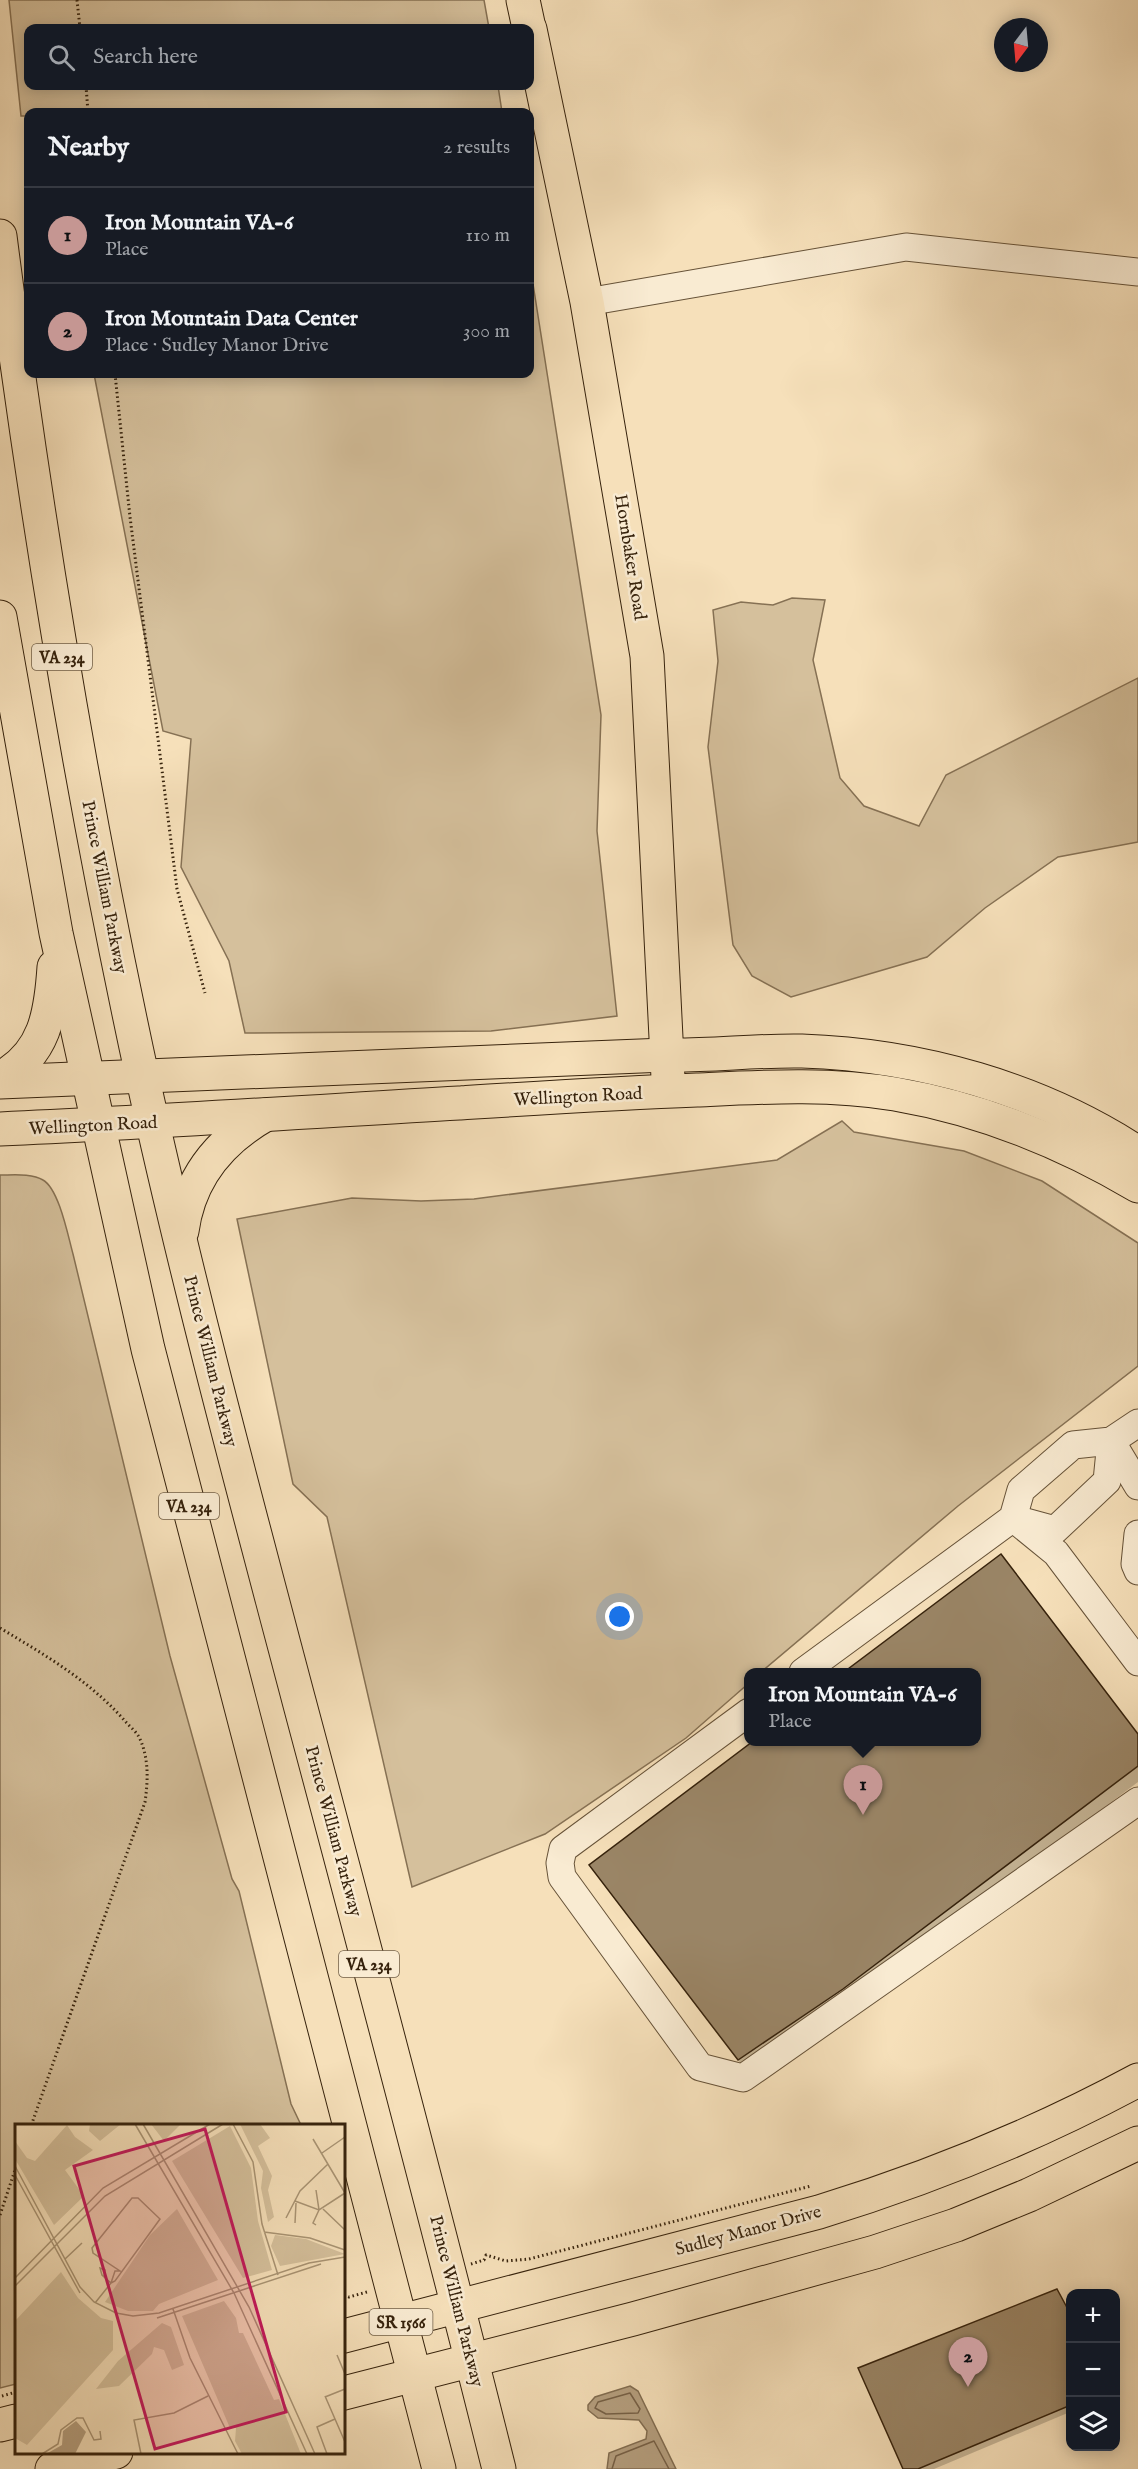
<!DOCTYPE html>
<meta charset="utf-8">
<style>
body{margin:0;font-family:"IM FELL English",serif;background:#20242c;color:#f1f3f6}
.controls{position:absolute;right:18px;bottom:18px;display:grid;overflow:hidden;border-radius:12px;box-shadow:0 3px 15px #0003}
.controls button{width:54px;height:54px;display:grid;place-items:center;padding:0;border:0;border-bottom:2px solid #363941;background:#171b24;color:#f1f3f6;font:30px sans-serif}
.compass{position:absolute;left:994px;top:18px;width:54px;height:54px;border-radius:50%;background:#171b24;box-shadow:0 3px 15px #0003;rotate:196deg}
.you{position:absolute;left:620px;top:1617px;width:21px;height:21px;margin:-15px;border:4px solid #fff;border-radius:50%;background:#1a73e8;box-shadow:0 0 0 9px #1a73e833}
.badge{display:grid;place-items:center;width:39px;height:39px;border-radius:50%;background:#c59692;color:#111;font-size:20px;font-weight:700}
.pin{position:absolute;translate:-50% -50px;filter:drop-shadow(0 2px 3px #0008)}
.pin::after{content:'';position:absolute;top:32px;width:21px;height:18px;background:inherit;clip-path:polygon(0 0,100% 0,50% 100%)}
.popup{position:absolute;left:744px;top:1668px;width:237px;height:78px;box-sizing:border-box;display:grid;place-content:center;border-radius:12px;background:#171b24;filter:drop-shadow(0 2px 4px #0005);font-size:20px;white-space:nowrap;color:#9ea1a6}
.popup b{font-size:22px;color:#f1f3f6}
.popup::after{content:'';position:absolute;left:50%;top:100%;margin-left:-12px;border:12px solid transparent;border-top-color:#171b24}
.list{margin:0;padding:0;list-style:none}
h2{display:flex;justify-content:space-between;align-items:center;height:78px;margin:0;padding:0 24px;font-size:26px}
h2 small{font-size:20px;font-weight:400;color:#9ea1a6}
.list li{display:grid;grid-template-columns:39px 1fr auto;gap:18px;align-items:center;box-sizing:border-box;height:96px;padding:0 24px;border-top:2px solid #363941}
.list b{display:block;font-size:22px;white-space:nowrap}
.list p{margin:0;font-size:20px;white-space:nowrap;color:#9ea1a6}
.list em{font-size:20px;font-style:normal;color:#9ea1a6}
.icon{flex:none;width:33px;height:33px;fill:none;stroke:currentColor;stroke-width:2;stroke-linecap:round;stroke-linejoin:round}
.map{position:relative;flex:none;width:1138px;height:2469px;overflow:hidden}
.search{position:absolute;background:#171b24;box-shadow:0 3px 15px #0003;left:24px;top:24px;width:510px;height:66px;display:flex;align-items:center;gap:15px;box-sizing:border-box;padding:0 21px;border-radius:12px;color:#9ea1a6;font-size:22px}
.panel{position:absolute;background:#171b24;box-shadow:0 3px 15px #0003;left:24px;top:108px;width:510px;height:270px;border-radius:12px}
.map>svg:first-child{display:block}
.green{fill:#d5c09c;stroke:#867154;stroke-width:1.5}
.water{fill:#b59f7f;stroke:#826d51;stroke-width:1.5}
.shadow{fill:#0003}
.lines{fill:none;stroke-linecap:round;stroke-linejoin:round}
.shore{stroke:#766046;stroke-width:1.5}
.building{fill:#9a8566;stroke:#36220c;stroke-width:1.5}
.minor-casing{stroke:#665238;stroke-width:29}
.major-casing{stroke:#36220c;stroke-width:35}
.highway-casing{stroke:#36220c;stroke-width:35}
.path{stroke:#36220c;stroke-width:3;stroke-dasharray:1.5 3;stroke-linecap:butt}
.minor{stroke:#f9ebd2;stroke-width:27}
.major{stroke:#f6e0ba;stroke-width:33}
.highway{stroke:#f6e0ba;stroke-width:33}
.labels{text-anchor:middle;stroke-width:5;stroke-linejoin:round;paint-order:stroke}
.shield{fill:#f9ebd2;stroke:#705e47;stroke-width:1.5}
.shield-label{font-size:16px;font-weight:bold;fill:#36220c}
.street-label{font-size:18px;fill:#36220c;stroke:#f9ebd2}
.inset-road{fill:none;stroke:#a99474;stroke-width:1.5}
.view{fill:#c2185b;fill-opacity:0.15;stroke:#c2185b;stroke-width:3}
.inset-edge{fill:none;stroke:#36220c;stroke-width:3}
</style>
<div class="map">
<svg width="1138" height="2469" viewBox="0 0 1138 2469">
<rect width="100%" height="100%" fill="#f6e0ba"/>
<filter id="stains"><feTurbulence type="fractalNoise" baseFrequency=".00333" numOctaves="4"/><feColorMatrix values="0 0 0 0 .2 0 0 0 0 .09 0 0 0 0 .02 0 0 0 .5 -.17"/></filter>
<radialGradient id="worn" r=".72"><stop offset=".6" stop-color="#630" stop-opacity="0"/><stop offset="1" stop-color="#630" stop-opacity=".3"/></radialGradient>
<!-- green -->
<g class="green">
<path d="M9 0H484L489 28H28V86H498L502 112H28V116H21Z"/>
<path d="M530 265 601 715 597 831 617 1016 491 1031 245 1033 229 961 181 867 191 739 163 731 94 374H530Z"/>
<path d="M792 598 825 600 813 660 840 778 864 806 919 826 946 775 1138 678V842L1058 857 985 908 927 957 791 997 752 976 733 945 708 747 718 661 713 610 741 602 773 605Z"/>
<path d="M842 1121 854 1132 964 1151 1042 1181 1138 1243V1366L958 1506 761 1672H749V1683L686 1738 545 1834 412 1887 327 1517 293 1484 237 1219 352 1198 421 1201 474 1199 777 1160Z"/>
<path d="M0 1175C13 1175 32 1173 43 1180 59 1189 68 1236 73 1254L170 1656 232 1879 239 1891 291 2104 301 2125 16 2126V2384L0 2388Z"/>
</g>
<!-- water -->
<path class="water" d="M630 2386 638 2391 676 2469H607L609 2453 646 2439 647 2431 639 2420 598 2418 588 2410V2405L595 2397Z"/>
<!-- shadow -->
<g class="shadow">
<path d="M1001 1556 1138 1736V1782L849 2000 747 2072 591 1865 755 1742H977V1672H846Z"/>
<path d="M1070 2318V2412L934 2469H905Z"/>
</g>
<g class="lines">
<!-- shore -->
<g class="shore">
<path d="M630 2393 640 2409 638 2413 606 2414 595 2408 598 2402Z"/>
<path d="M612 2469 616 2456 654 2441 669 2469"/>
</g>
</g>
<!-- building -->
<g class="building">
<path d="M1001 1554 1138 1734V1766L843 1989 738 2060 589 1865 752 1742H977V1672H844Z"/>
<path d="M1057 2289 1071 2315V2405L918 2469H903L858 2368Z"/>
</g>
<g class="lines">
<defs>
<g id="minor">
<path d="M587 302 906 247 1138 272"/>
<path d="M1111 1441 1138 1486"/>
<path d="M1013 1518 1056 1553 1138 1662"/>
<path d="M1022 1521 1055 1530 1107 1481 1111 1441"/>
<path d="M1138 1534 1135 1564 1138 1571"/>
<path d="M803 1672 1013 1518 1021 1490 1073 1445 1111 1441 1138 1423"/>
<path d="M749 1712 563 1849 560 1863 562 1877 700 2067 743 2078 1138 1801"/>
</g>
<g id="major">
<path d="M523 0 529 28"/>
<path d="M530 29 587 302 647 656 668 1078"/>
<path d="M0 1082 665 1055C711 1056 756 1050 802 1051 919 1055 1039 1088 1138 1153"/>
<path d="M0 1129C153 1122 306 1112 459 1103 539 1098 618 1093 697 1090 763 1087 829 1083 895 1094 982 1109 1062 1141 1138 1186"/>
<path d="M344 2336 819 2212C930 2178 1036 2135 1138 2080"/>
<path d="M344 2393 633 2319 875 2252 956 2225 1029 2195 1138 2143"/>
<path d="M0 2425 16 2421"/>
<path d="M52 2469 116 2452"/>
</g>
<g id="highway">
<path d="M0 236C36 518 82 798 142 1075 188 1285 244 1493 299 1701 367 1956 435 2212 499 2469"/>
<path d="M0 617 56 933 148 1349 439 2469"/>
<path d="M0 1078C45 1055 51 1013 54 967"/>
<path d="M182 1231C189 1178 219 1141 265 1115"/>
</g>
</defs>
<!-- minor casing -->
<use href="#minor" class="minor-casing"/>
<!-- major casing -->
<use href="#major" class="major-casing"/>
<!-- highway casing -->
<use href="#highway" class="highway-casing"/>
<!-- path -->
<g class="path">
<path d="M77 0 80 28"/>
<path d="M86 86 88 112"/>
<path d="M115 374 130 517 177 889 205 993"/>
<path d="M0 1628C45 1655 90 1681 125 1721 130 1727 137 1732 140 1739 149 1759 148 1781 145 1802L31 2126"/>
<path d="M0 2215 16 2167"/>
<path d="M471 2264 484 2260 486 2255 506 2261 529 2259 811 2186"/>
<path d="M344 2295 349 2297 367 2292"/>
<path d="M2 2396 16 2392"/>
</g>
<!-- minor -->
<use href="#minor" class="minor"/>
<!-- major -->
<use href="#major" class="major"/>
<!-- highway -->
<use href="#highway" class="highway"/>
</g>
<g class="labels">
<!-- shield labels -->
<g class="shield">
<rect x="32" y="644" width="60" height="26" rx="4.5"/>
<rect x="159" y="1493" width="60" height="26" rx="4.5"/>
<rect x="339" y="1951" width="60" height="26" rx="4.5"/>
<rect x="369.5" y="2309" width="63" height="26" rx="4.5"/>
</g>
<g class="shield-label">
<text x="62" y="663">VA 234</text>
<text x="189" y="1512">VA 234</text>
<text x="369" y="1970">VA 234</text>
<text x="401" y="2328">SR 1566</text>
</g>
<!-- street labels -->
<g class="street-label">
<text transform="translate(631 557) rotate(81)" y="6">Hornbaker Road</text>
<text transform="translate(105 887) rotate(79)" y="6">Prince William Parkway</text>
<text transform="translate(578 1096) rotate(-3)" y="6">Wellington Road</text>
<text transform="translate(93 1125) rotate(-3)" y="6">Wellington Road</text>
<text transform="translate(211 1361) rotate(76)" y="6">Prince William Parkway</text>
<text transform="translate(334 1831) rotate(75)" y="6">Prince William Parkway</text>
<text transform="translate(748 2230) rotate(-15)" y="6">Sudley Manor Drive</text>
<text transform="translate(457 2301) rotate(76)" y="6">Prince William Parkway</text>
</g>
</g>
<!-- overview -->
<g transform="translate(15 2124)">
<rect width="330" height="330" fill="#f6e0ba"/>
<path d="M75 0H106L85 17 74 7ZM136 0H166L149 17ZM225 0H245L255 14 243 22 257 52 253 66 259 93 253 98 246 64 248 47ZM52 1 60 13 78 26 50 46 69 72 39 101 0 35V17L12 34 20 37ZM215 2 236 44 243 97 257 146 228 154 157 37ZM162 85 203 156 144 180 138 187H113L90 178 135 111ZM260 111 291 115 330 130 265 142 256 122ZM46 148 63 174 86 194 98 197V226L12 321 0 314V197ZM209 177 221 194 224 209H228L259 276 264 275 286 330H227L220 317 221 304H215L167 192ZM147 199 156 203 169 241 157 246 149 226 139 223 137 230 104 262 81 265 103 237Z" fill="#d5c09c"/>
<path d="M61 297 71 308 60 330H31L47 321 48 307Z" fill="#b59f7f"/>
<path class="inset-road" d="M120 0 219 169 292 330M128 0 234 183 300 330M218 0 238 38 247 100 263 151M298 15 330 69M307 29 330 13M0 42 65 163 79 178 101 189 118 192 144 189 294 139 330 133M0 51 65 169M301 66 304 86 298 99 301 101M280 77 304 86 330 69M308 85 330 106M271 94 285 67 313 40M280 99 281 79M249 108 295 114 330 126M50 135 67 119M0 154 88 64 195 0M0 162 90 72 208 0M80 179 96 159 100 147H105L78 129 77 124 117 74H123L145 95 100 157 96 159 87 151 85 144 90 146 89 153M158 185 175 234 223 330M142 194 306 140M322 231 330 250M310 272 330 318M310 273 330 265M27 330 43 320 46 306 62 294H68L79 316 86 315 85 307M126 330 119 296 159 289 193 272M312 330 302 303 320 295"/>
<path class="view" d="M190 5 271 288 140 325 59 42Z"/>
<rect width="330" height="330" class="inset-edge"/>
</g>
<rect width="100%" height="100%" filter="url(#stains)"/>
<rect width="100%" height="100%" fill="url(#worn)"/>
</svg>
<div class="controls">
<button>+</button>
<button>−</button>
<button><svg class="icon" aria-label="layers" viewBox="0 0 24 24"><path d="M12 4l9 5-9 5-9-5zM3 14l9 5 9-5"/></svg></button>
</div>
<svg class="compass" viewBox="-18 -18 36 36"><path d="M0-13l5 13h-10z" fill="#e53935"/><path d="M0 13l5-13h-10z" fill="#9ea1a6"/></svg>
<div class="you"></div>
<div class="pin badge" style="left:863px;top:1815px">1</div>
<div class="popup"><b>Iron Mountain VA-6</b>Place</div>
<div class="pin badge" style="left:968px;top:2387px">2</div>
<div class="search"><svg class="icon" aria-label="search" viewBox="0 0 24 24"><circle cx="10" cy="10" r="6"/><path d="M15 15l6 6"/></svg>Search here</div>
<section class="panel">
<h2>Nearby<small>2 results</small></h2>
<ul class="list">
<li><span class="badge">1</span><div><b>Iron Mountain VA-6</b><p>Place</p></div><em>110 m</em></li>
<li><span class="badge">2</span><div><b>Iron Mountain Data Center</b><p>Place · Sudley Manor Drive</p></div><em>300 m</em></li>
</ul>
</section>
</div>
